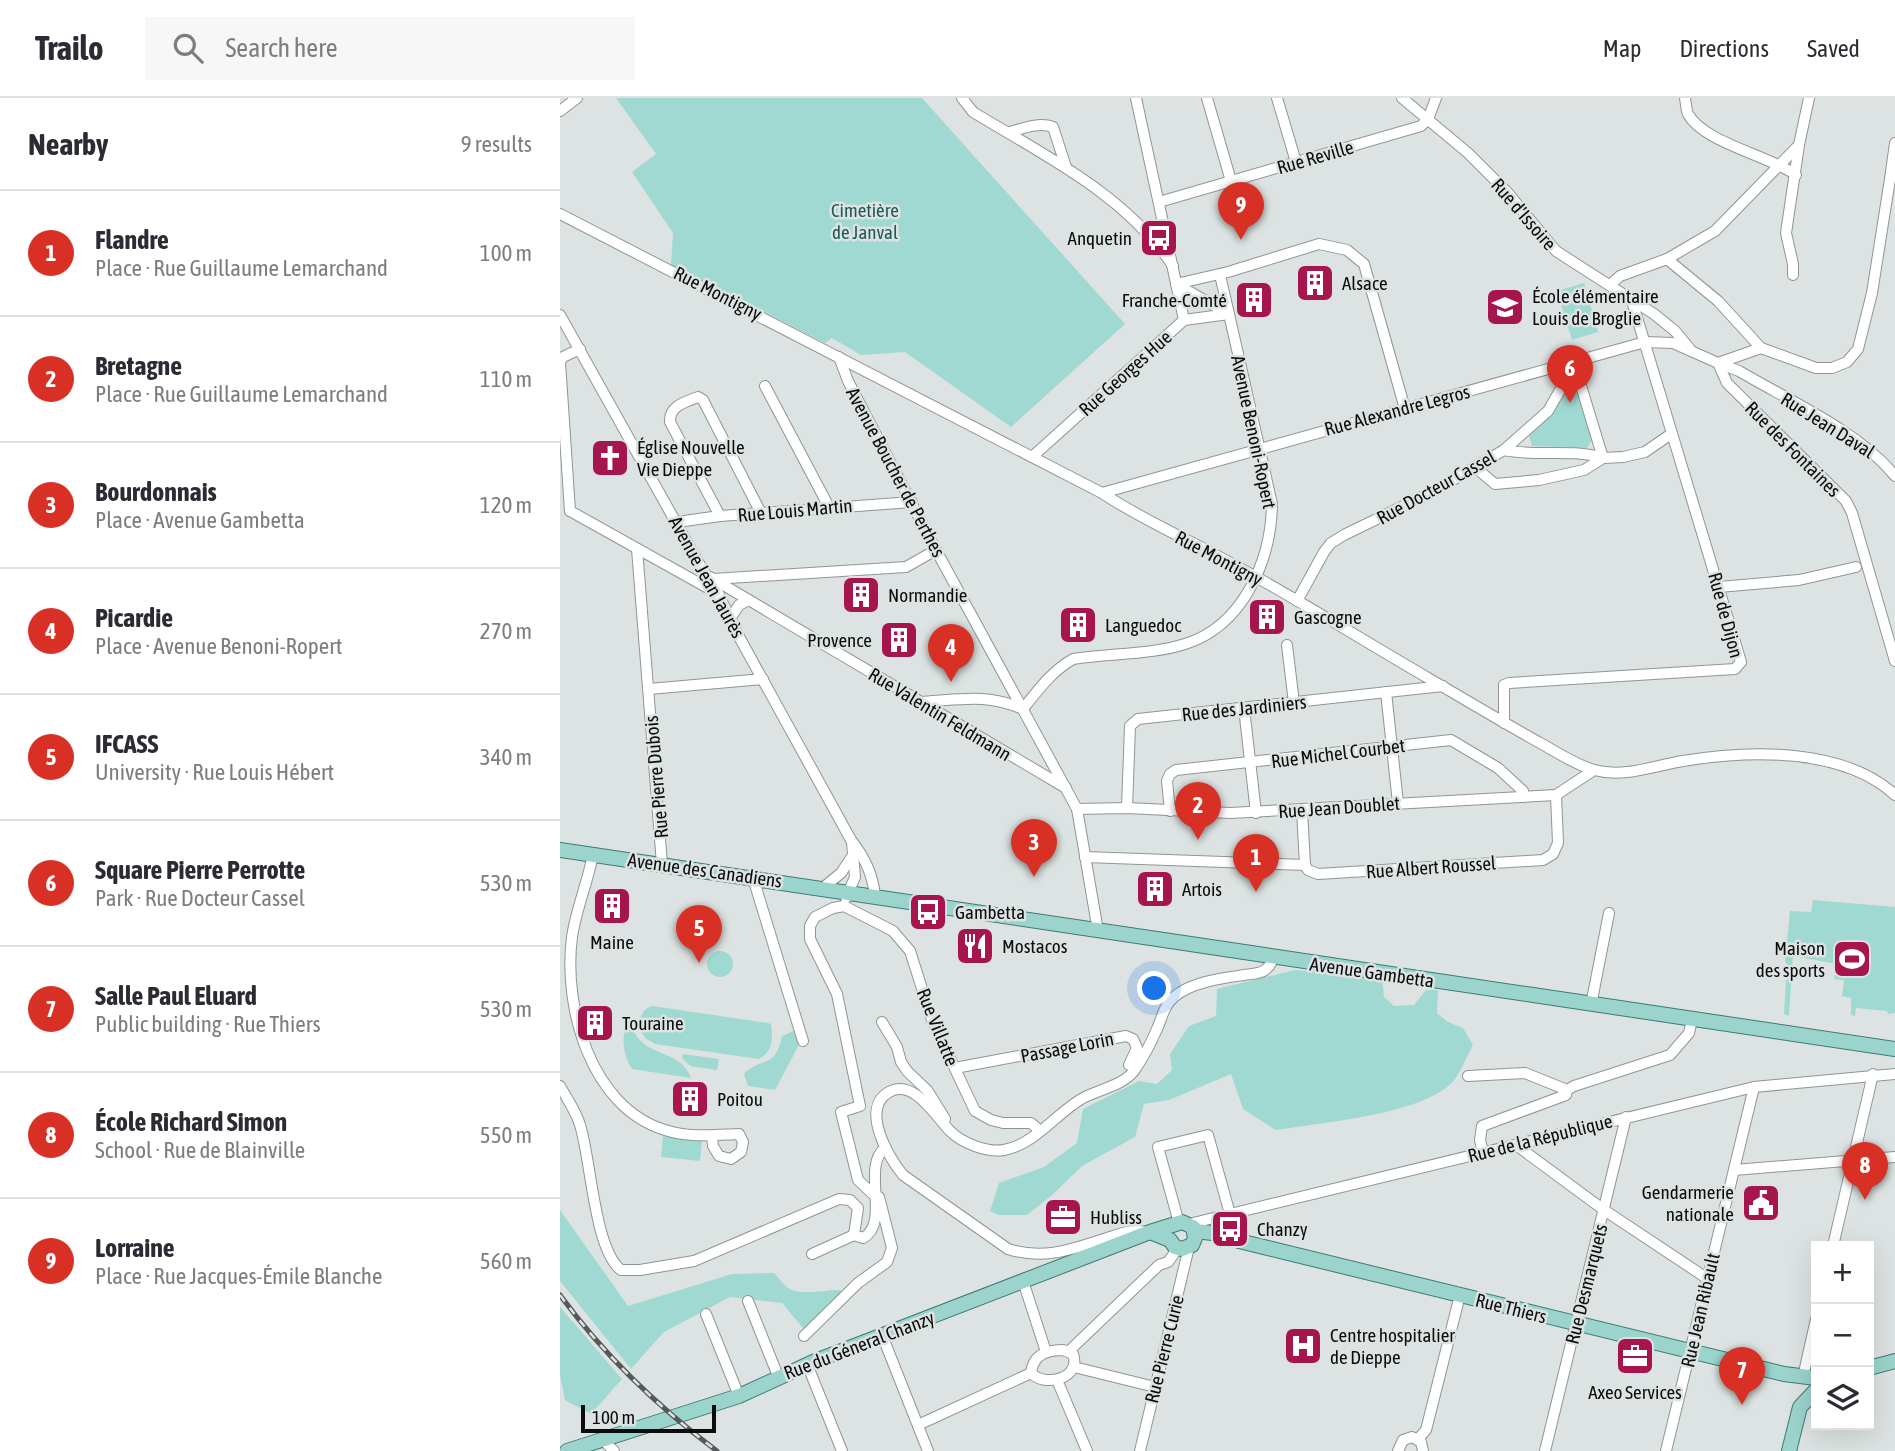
<!DOCTYPE html>
<meta charset="utf-8">
<style>
body{margin:0;font-family:"Asap Condensed",sans-serif;background:#f7f7f7;color:#2b2b33}
.controls{position:absolute;right:21px;bottom:21px;display:grid;overflow:hidden;border-radius:0px;box-shadow:0 7px 28px #0002}
.controls button{width:63px;height:63px;display:grid;place-items:center;padding:0;border:0;border-bottom:2px solid #e1e1e2;background:#fff;color:#2b2b33;font:35px sans-serif}
.scale{position:absolute;left:21px;bottom:18px;width:135px;box-sizing:border-box;padding-left:7px;border:4px solid #0b0d0d;border-top:0;font-size:19px;line-height:24px;white-space:nowrap;color:#0b0d0d;-webkit-text-stroke:5px #dde3e2;paint-order:stroke}
.you{position:absolute;left:595px;top:891px;width:24px;height:24px;margin:-18px;border:5px solid #fff;border-radius:50%;background:#1a73e8;box-shadow:0 0 0 10px #1a73e833}
.badge{display:grid;place-items:center;width:46px;height:46px;border-radius:50%;background:#d93025;color:#fff;font-size:23px;font-weight:700}
.pin{position:absolute;translate:-50% -58px;filter:drop-shadow(0 2px 4px #0008)}
.pin::after{content:'';position:absolute;top:37px;width:24px;height:21px;background:inherit;clip-path:polygon(0 0,100% 0,50% 100%)}
.list{margin:0;padding:0;list-style:none}
h2{display:flex;justify-content:space-between;align-items:center;height:91px;margin:0;padding:0 28px;font-size:30px}
h2 small{font-size:23px;font-weight:400;color:#7c7c81}
.list li{display:grid;grid-template-columns:46px 1fr auto;gap:21px;align-items:center;box-sizing:border-box;height:126px;padding:0 28px;border-top:2px solid #e1e1e2}
.list b{display:block;font-size:26px;white-space:nowrap}
.list p{margin:0;font-size:23px;white-space:nowrap;color:#7c7c81}
.list em{font-size:23px;font-style:normal;color:#7c7c81}
.icon{flex:none;width:38px;height:38px;fill:none;stroke:currentColor;stroke-width:2;stroke-linecap:round;stroke-linejoin:round}
.map{position:relative;flex:none;width:1335px;height:1353px;overflow:hidden}
header{display:flex;align-items:center;gap:42px;box-sizing:border-box;height:98px;padding:0 35px;background:#fff;border-bottom:2px solid #e1e1e2}
header strong{font-size:33px}
nav{display:flex;gap:38px;margin-inline-start:auto;font-size:24px}
.search{width:490px;height:63px;background:#f7f7f7;display:flex;align-items:center;gap:18px;box-sizing:border-box;padding:0 24px;border-radius:0px;color:#7c7c81;font-size:26px}
main{display:flex}
aside{flex:1;background:#fff}
.map>svg:first-child{display:block}
.green{fill:#a0d9d1}
.lines{fill:none;stroke-linecap:round;stroke-linejoin:round}
.minor-casing{stroke:#909594;stroke-width:12}
.major-casing{stroke:#3d7b74;stroke-width:16}
.minor{stroke:#fff;stroke-width:10}
.major{stroke:#9bd3cd;stroke-width:14}
.rail-casing{stroke:#555959;stroke-width:5}
.rail{stroke:#dde3e2;stroke-width:2.5;stroke-dasharray:8;stroke-linecap:butt}
.labels{text-anchor:middle;stroke-width:5;stroke-linejoin:round;paint-order:stroke}
.street-label{font-size:19px;fill:#0b0d0d;stroke:#dde3e2}
.park-label{font-size:19px;fill:#1e5b55;stroke:#dde3e2}
.poi-label{font-size:19px;fill:#0b0d0d;stroke:#dde3e2;text-anchor:start}
</style>
<header>
<strong>Trailo</strong>
<div class="search"><svg class="icon" aria-label="search" viewBox="0 0 24 24"><circle cx="10" cy="10" r="6"/><path d="M15 15l6 6"/></svg>Search here</div>
<nav><a>Map</a><a>Directions</a><a>Saved</a></nav>
</header>
<main>
<aside>
<h2>Nearby<small>9 results</small></h2>
<ul class="list">
<li><span class="badge">1</span><div><b>Flandre</b><p>Place · Rue Guillaume Lemarchand</p></div><em>100 m</em></li>
<li><span class="badge">2</span><div><b>Bretagne</b><p>Place · Rue Guillaume Lemarchand</p></div><em>110 m</em></li>
<li><span class="badge">3</span><div><b>Bourdonnais</b><p>Place · Avenue Gambetta</p></div><em>120 m</em></li>
<li><span class="badge">4</span><div><b>Picardie</b><p>Place · Avenue Benoni-Ropert</p></div><em>270 m</em></li>
<li><span class="badge">5</span><div><b>IFCASS</b><p>University · Rue Louis Hébert</p></div><em>340 m</em></li>
<li><span class="badge">6</span><div><b>Square Pierre Perrotte</b><p>Park · Rue Docteur Cassel</p></div><em>530 m</em></li>
<li><span class="badge">7</span><div><b>Salle Paul Eluard</b><p>Public building · Rue Thiers</p></div><em>530 m</em></li>
<li><span class="badge">8</span><div><b>École Richard Simon</b><p>School · Rue de Blainville</p></div><em>550 m</em></li>
<li><span class="badge">9</span><div><b>Lorraine</b><p>Place · Rue Jacques-Émile Blanche</p></div><em>560 m</em></li>
</ul>
</aside>
<div class="map">
<svg width="1335" height="1353" viewBox="0 0 1335 1353">
<rect width="100%" height="100%" fill="#dde3e2"/>
<!-- green -->
<g class="green">
<path d="M56 0H362L565 226 451 329 345 254 301 257 272 240 265 245 111 167 113 135 72 74 96 56Z"/>
<path d="M1024 185 1038 234 1012 242 997 193Z"/>
<path d="M1016 288 1032 342 1027 350 972 348 969 338 989 319 1007 291Z"/>
<path d="M1253 802 1335 809V915L1328 916 1327 913 1296 910 1295 918 1291 917V900L1282 898 1284 882 1274 881 1277 866 1233 858 1229 918 1224 916 1227 866 1225 864 1230 813 1251 814Z"/>
<circle cx="160" cy="866" r="13"/>
<path d="M735 872 822 880 824 899 834 908 854 907 866 892H878L877 915 888 924 903 930 913 947C907 958 902 971 895 981 869 1016 759 1025 716 1032L683 1011 671 976 609 1002 584 1006 575 1039 522 1068 491 1098 467 1117H438L430 1113 439 1085 484 1069 517 1045 523 1011 579 983 597 986 612 972 610 956 629 928 656 918 657 891Z"/>
<path d="M92 908 208 925 211 926C213 941 213 953 199 961L95 946 85 940 79 930C79 920 82 911 92 908Z"/>
<path d="M69 921C73 927 73 935 79 941 93 958 121 954 131 980L72 971C63 957 60 937 69 921Z"/>
<path d="M236 932 240 945 215 992 188 988 184 976C202 958 215 972 222 938Z"/>
<path d="M123 956 159 961 157 972 130 968 122 960Z"/>
<path d="M103 1038 142 1043 140 1063 101 1059Z"/>
<path d="M0 1112 68 1208 172 1176 214 1175C219 1180 224 1188 230 1191 241 1198 268 1191 281 1192L278 1212 248 1236 222 1205 170 1199 104 1234 71 1271 0 1183Z"/>
<path d="M0 1209 62 1281 31 1316 5 1302 0 1277Z"/>
</g>
<g class="lines">
<defs>
<g id="minor">
<path d="M402 0 413 14C485 58 565 96 613 168"/>
<path d="M576 0 624 222"/>
<path d="M647 0 671 83"/>
<path d="M717 0 736 64"/>
<path d="M842 0 908 55 948 95 996 153 1094 216 1115 233 1130 251"/>
<path d="M1125 0C1126 5 1126 11 1128 16 1144 45 1208 57 1236 77"/>
<path d="M0 13 17 0"/>
<path d="M450 34C464 30 479 24 493 29L506 69"/>
<path d="M1330 81 1335 45"/>
<path d="M599 104 861 28 868 21 876 0"/>
<path d="M0 116 542 395C584 423 632 443 676 468 741 503 804 543 868 580 906 602 944 625 982 646 998 655 1016 667 1034 672 1065 680 1093 668 1123 663 1188 652 1283 649 1335 697"/>
<path d="M1107 161 1158 203 1201 250 1256 270H1272L1287 264 1298 251 1312 195 1330 81 1335 77"/>
<path d="M1233 177V166L1226 135 1239 47 1249 0"/>
<path d="M616 186 668 174 759 146 787 152 804 166 845 311"/>
<path d="M1050 187 1060 178 1107 161 1155 133 1239 47"/>
<path d="M0 217 138 464 158 495 177 535 291 742C305 760 312 775 315 797"/>
<path d="M279 259 288 283 376 452 517 711 538 833"/>
<path d="M1014 265 1043 360"/>
<path d="M1158 265 1167 285 1286 403 1292 415 1335 563"/>
<path d="M1158 265 1179 273C1228 302 1300 334 1335 378"/>
<path d="M205 288 269 409"/>
<path d="M944 352C977 359 1009 350 1043 360"/>
<path d="M472 359 624 222 669 216 660 177"/>
<path d="M916 370 935 386 979 382 1024 372 1043 360 1063 359 1085 354 1111 336"/>
<path d="M542 395 1085 244 1113 245 1158 265 1201 250"/>
<path d="M10 413 0 264 3 259 20 251"/>
<path d="M10 413 155 494"/>
<path d="M160 418 110 324C109 308 125 304 138 299L143 302 201 415"/>
<path d="M117 424 160 418 352 404"/>
<path d="M77 451 102 766"/>
<path d="M150 479 506 690"/>
<path d="M153 481 346 469 376 452"/>
<path d="M1159 489 1239 482 1296 469"/>
<path d="M737 503 764 454 771 445 784 437 876 392 944 352 988 313 1007 280"/>
<path d="M170 521 179 507 189 502"/>
<path d="M727 547 734 605"/>
<path d="M89 591 203 581"/>
<path d="M826 594 838 705"/>
<path d="M360 604C401 602 425 595 463 611"/>
<path d="M684 610 696 715"/>
<path d="M463 611C478 592 492 573 513 561 550 555 590 557 625 546 683 528 711 463 712 406L669 216 616 186"/>
<path d="M944 625V587L949 585 1175 571 1181 564 1072 203"/>
<path d="M567 710 570 628 578 621 883 588"/>
<path d="M517 711 567 710 670 715 996 697 1034 672"/>
<path d="M742 712 745 767 748 772 758 776 983 762 993 756 998 745 996 697"/>
<path d="M610 713 607 683 610 676 616 672 891 642 938 670 963 693 964 699"/>
<path d="M33 756C28 784 16 811 12 839 3 908 30 1009 105 1032 130 1040 154 1037 179 1036L183 1044 181 1054 171 1061 159 1058 153 1048 152 1038"/>
<path d="M525 759 745 767"/>
<path d="M193 780 243 943"/>
<path d="M264 789 281 775 293 757"/>
<path d="M286 800 295 779 292 744"/>
<path d="M284 808 273 810 255 819 250 828V841L277 896 300 1008 281 1014 298 1082 316 1099"/>
<path d="M284 808 333 833 350 853 372 922 415 1013 431 1022 443 1025H471L480 1033"/>
<path d="M1031 907 1049 815"/>
<path d="M322 924 337 949 341 964 347 973 367 992 385 1021"/>
<path d="M395 970 566 938 573 941 577 950 569 967"/>
<path d="M908 978 965 975 1007 992"/>
<path d="M0 988C7 1001 16 1013 20 1027 31 1061 34 1151 61 1172H80L134 1163 279 1101 290 1102 298 1110 294 1137 303 1140C331 1125 301 1068 325 1050"/>
<path d="M956 1047 1044 1112 1148 1181"/>
<path d="M923 1054 920 1042 922 1028 1006 997 1007 992 1014 988 1110 957 1129 935 1132 922"/>
<path d="M1174 1072 1335 1059"/>
<path d="M619 1125 598 1049 648 1037 670 1116"/>
<path d="M629 1126 1194 989 1335 976"/>
<path d="M587 1134C573 1131 563 1135 550 1139 515 1150 485 1163 448 1151L343 1077C328 1059 300 1010 329 994 354 980 376 1019 390 1033 402 1045 427 1055 444 1052 476 1046 496 1015 523 1000 540 991 562 988 574 973 583 960 591 945 597 931 602 920 604 907 614 899 631 884 663 880 684 877 690 876 700 876 705 872 709 869 712 864 713 859"/>
<path d="M1273 1148 1313 976"/>
<path d="M252 1156 294 1137"/>
<path d="M463 1183 486 1254"/>
<path d="M188 1203 218 1278"/>
<path d="M146 1216 179 1298"/>
<path d="M322 1237 368 1353"/>
<path d="M244 1238 298 1185 327 1164 332 1150 319 1099"/>
<path d="M503 1252 513 1256C522 1280 485 1290 471 1275 473 1257 486 1252 503 1252Z"/>
<path d="M509 1253 599 1167 608 1164 618 1150"/>
<path d="M247 1266 282 1353"/>
<path d="M514 1269 595 1289"/>
<path d="M1243 1279 1256 1221"/>
<path d="M497 1282 527 1353"/>
<path d="M358 1327 471 1275"/>
<path d="M858 1341 866 1332 900 1197"/>
<path d="M43 1342 54 1353"/>
<path d="M580 1353 629 1149"/>
<path d="M838 1353 843 1342 852 1339 861 1344 863 1353"/>
<path d="M985 1353 1066 1019"/>
<path d="M1106 1353 1194 989"/>
</g>
<g id="major">
<path d="M0 752C445 816 890 887 1335 951"/>
<path d="M635 1133 661 1136 679 1143 1224 1276 1256 1280"/>
<path d="M1309 1270 1335 1263"/>
<path d="M7 1353 179 1298 253 1264 590 1134 622 1124 633 1129 635 1140 632 1147 622 1151 615 1149 610 1142 590 1134"/>
<path d="M1229 1353 1240 1309 1256 1292"/>
</g>
</defs>
<!-- minor casing -->
<use href="#minor" class="minor-casing"/>
<!-- major casing -->
<use href="#major" class="major-casing"/>
<!-- minor -->
<use href="#minor" class="minor"/>
<!-- major -->
<use href="#major" class="major"/>
<defs>
<path id="rail" d="M0 1197C44 1257 98 1309 157 1353"/>
</defs>
<!-- rail casing -->
<use href="#rail" class="rail-casing"/>
<!-- rail -->
<use href="#rail" class="rail"/>
</g>
<!-- icons -->
<defs>
<symbol id="bus-square" viewBox="-11 -11 22 22"><rect x="-9" y="-9" width="18" height="18" rx="4" fill="#a7154f" stroke="#dde3e2"/><path d="M-5-6H5V4H4V6H2V4H-2V6H-4V4H-5ZM-3.5-4V0h7V-4ZM-3.5 1.2v1.5H-2V1.2ZM2 1.2v1.5H3.5V1.2Z" fill="#fff"/></symbol>
<symbol id="building-square" viewBox="-11 -11 22 22"><rect x="-9" y="-9" width="18" height="18" rx="4" fill="#a7154f" stroke="#dde3e2"/><path d="M-4-6H4V6H1V3H-1V6H-4ZM-2.5-4.3h1.7v1.8h-1.7ZM.8-4.3h1.7v1.8H.8ZM-2.5-1h1.7V.8h-1.7ZM.8-1h1.7V.8H.8Z" fill="#fff"/></symbol>
<symbol id="school-square" viewBox="-11 -11 22 22"><rect x="-9" y="-9" width="18" height="18" rx="4" fill="#a7154f" stroke="#dde3e2"/><path d="M0-5L7-2L0 1L-7-2ZM-4 1L0 2.5L4 1V4Q0 6-4 4Z" fill="#fff"/></symbol>
<symbol id="church-square" viewBox="-11 -11 22 22"><rect x="-9" y="-9" width="18" height="18" rx="4" fill="#a7154f" stroke="#dde3e2"/><path d="M-1.2-6h2.4v3.5h3.3v2.4h-3.3V6h-2.4V-.1h-3.3v-2.4h3.3Z" fill="#fff"/></symbol>
<symbol id="restaurant-square" viewBox="-11 -11 22 22"><rect x="-9" y="-9" width="18" height="18" rx="4" fill="#a7154f" stroke="#dde3e2"/><path d="M-5-6h1v4h1v-4h1v4h1v-4h1v5L-1.5 .5V6h-2V.5L-5-1ZM5-6V6H3V1.5H1.5Q1.5-4 5-6Z" fill="#fff"/></symbol>
<symbol id="stadium-square" viewBox="-11 -11 22 22"><rect x="-9" y="-9" width="18" height="18" rx="4" fill="#a7154f" stroke="#dde3e2"/><path d="M0-5a6.5 5 0 1 0 0 10a6.5 5 0 1 0 0-10ZM-3.5-1.8h7v3.6h-7Z" fill="#fff"/></symbol>
<symbol id="civic-square" viewBox="-11 -11 22 22"><rect x="-9" y="-9" width="18" height="18" rx="4" fill="#a7154f" stroke="#dde3e2"/><path d="M-.6-6.5H3V-4.5H.6V-3L4-1V1h2V6H-6V1h2V-1L-.6-3ZM-1.2 2.5V6h2.4V2.5Z" fill="#fff"/></symbol>
<symbol id="office-square" viewBox="-11 -11 22 22"><rect x="-9" y="-9" width="18" height="18" rx="4" fill="#a7154f" stroke="#dde3e2"/><path d="M-6-3h4V-5.5h4V-3h4V5H-6ZM-1-4.5V-3h2v-1.5ZM-6 0V1H6V0Z" fill="#fff"/></symbol>
<symbol id="hospital-square" viewBox="-11 -11 22 22"><rect x="-9" y="-9" width="18" height="18" rx="4" fill="#a7154f" stroke="#dde3e2"/><path d="M-5-5h3v3.5h4V-5h3V5h-3V1.5h-4V5h-3Z" fill="#fff"/></symbol>
</defs>
<g fill-rule="evenodd">
<use href="#bus-square" x="577" y="118" width="44" height="44"/>
<use href="#building-square" x="733" y="163" width="44" height="44"/>
<use href="#building-square" x="672" y="180" width="44" height="44"/>
<use href="#school-square" x="923" y="187" width="44" height="44"/>
<use href="#church-square" x="28" y="338" width="44" height="44"/>
<use href="#building-square" x="279" y="475" width="44" height="44"/>
<use href="#building-square" x="685" y="497" width="44" height="44"/>
<use href="#building-square" x="496" y="505" width="44" height="44"/>
<use href="#building-square" x="317" y="520" width="44" height="44"/>
<use href="#building-square" x="573" y="769" width="44" height="44"/>
<use href="#building-square" x="30" y="786" width="44" height="44"/>
<use href="#bus-square" x="346" y="792" width="44" height="44"/>
<use href="#restaurant-square" x="393" y="826" width="44" height="44"/>
<use href="#stadium-square" x="1270" y="839" width="44" height="44"/>
<use href="#building-square" x="13" y="903" width="44" height="44"/>
<use href="#building-square" x="108" y="979" width="44" height="44"/>
<use href="#civic-square" x="1179" y="1083" width="44" height="44"/>
<use href="#office-square" x="481" y="1097" width="44" height="44"/>
<use href="#bus-square" x="648" y="1109" width="44" height="44"/>
<use href="#hospital-square" x="721" y="1226" width="44" height="44"/>
<use href="#office-square" x="1053" y="1236" width="44" height="44"/>
</g>
<g class="labels">
<!-- street labels -->
<g class="street-label">
<text transform="translate(755 59) rotate(-16)" y="7">Rue Reville</text>
<text transform="translate(964 116) rotate(49)" y="7">Rue d'Issoire</text>
<text transform="translate(158 195) rotate(27)" y="7">Rue Montigny</text>
<text transform="translate(565 275) rotate(-42)" y="7">Rue Georges Hue</text>
<text transform="translate(837 312) rotate(-15)" y="7">Rue Alexandre Legros</text>
<text transform="translate(1268 327) rotate(32)" y="7">Rue Jean Daval</text>
<text transform="translate(694 334) rotate(78)" y="7">Avenue Benoni-Ropert</text>
<text transform="translate(1233 351) rotate(45)" y="7">Rue des Fontaines</text>
<text transform="translate(336 374) rotate(62)" y="7">Avenue Boucher de Perthes</text>
<text transform="translate(876 389) rotate(-29)" y="7">Rue Docteur Cassel</text>
<text transform="translate(235 412) rotate(-5)" y="7">Rue Louis Martin</text>
<text transform="translate(659 460) rotate(28)" y="7">Rue Montigny</text>
<text transform="translate(147 479) rotate(61)" y="7">Avenue Jean Jaurès</text>
<text transform="translate(1166 517) rotate(75)" y="7">Rue de Dijon</text>
<text transform="translate(684 610) rotate(-6)" y="7">Rue des Jardiniers</text>
<text transform="translate(380 616) rotate(31)" y="7">Rue Valentin Feldmann</text>
<text transform="translate(778 655) rotate(-7)" y="7">Rue Michel Courbet</text>
<text transform="translate(96 679) rotate(-95)" y="7">Rue Pierre Dubois</text>
<text transform="translate(779 709) rotate(-4)" y="7">Rue Jean Doublet</text>
<text transform="translate(871 769) rotate(-4)" y="7">Rue Albert Roussel</text>
<text transform="translate(145 772) rotate(8)" y="7">Avenue des Canadiens</text>
<text transform="translate(812 874) rotate(8)" y="7">Avenue Gambetta</text>
<text transform="translate(378 929) rotate(68)" y="7">Rue Villatte</text>
<text transform="translate(507 949) rotate(-11)" y="7">Passage Lorin</text>
<text transform="translate(980 1040) rotate(-14)" y="7">Rue de la République</text>
<text transform="translate(1026 1186) rotate(-76)" y="7">Rue Desmarquets</text>
<text transform="translate(951 1210) rotate(14)" y="7">Rue Thiers</text>
<text transform="translate(1140 1212) rotate(-77)" y="7">Rue Jean Ribault</text>
<text transform="translate(299 1247) rotate(-21)" y="7">Rue du Géneral Chanzy</text>
<text transform="translate(604 1251) rotate(-76)" y="7">Rue Pierre Curie</text>
</g>
<!-- park labels -->
<g class="park-label">
<text x="305" y="119">Cimetière<tspan x="305" dy="22">de Janval</tspan></text>
</g>
<!-- poi labels -->
<g class="poi-label">
<text x="572" y="147" text-anchor="end">Anquetin</text>
<text x="782" y="192">Alsace</text>
<text x="972" y="205">École élémentaire<tspan x="972" dy="22">Louis de Broglie</tspan></text>
<text x="667" y="209" text-anchor="end">Franche-Comté</text>
<text x="77" y="356">Église Nouvelle<tspan x="77" dy="22">Vie Dieppe</tspan></text>
<text x="328" y="504">Normandie</text>
<text x="734" y="526">Gascogne</text>
<text x="545" y="534">Languedoc</text>
<text x="312" y="549" text-anchor="end">Provence</text>
<text x="622" y="798">Artois</text>
<text x="395" y="821">Gambetta</text>
<text x="52" y="851" text-anchor="middle">Maine</text>
<text x="442" y="855">Mostacos</text>
<text x="1265" y="857" text-anchor="end">Maison<tspan x="1265" dy="22">des sports</tspan></text>
<text x="62" y="932">Touraine</text>
<text x="157" y="1008">Poitou</text>
<text x="1174" y="1101" text-anchor="end">Gendarmerie<tspan x="1174" dy="22">nationale</tspan></text>
<text x="530" y="1126">Hubliss</text>
<text x="697" y="1138">Chanzy</text>
<text x="770" y="1244">Centre hospitalier<tspan x="770" dy="22">de Dieppe</tspan></text>
<text x="1075" y="1301" text-anchor="middle">Axeo Services</text>
</g>
</g>
</svg>
<div class="controls">
<button>+</button>
<button>−</button>
<button><svg class="icon" aria-label="layers" viewBox="0 0 24 24"><path d="M12 4l9 5-9 5-9-5zM3 14l9 5 9-5"/></svg></button>
</div>
<div class="scale">100 m</div>
<div class="you"></div>
<div class="pin badge" style="left:696px;top:794px">1</div>
<div class="pin badge" style="left:638px;top:742px">2</div>
<div class="pin badge" style="left:474px;top:779px">3</div>
<div class="pin badge" style="left:391px;top:584px">4</div>
<div class="pin badge" style="left:139px;top:865px">5</div>
<div class="pin badge" style="left:1010px;top:305px">6</div>
<div class="pin badge" style="left:1182px;top:1307px">7</div>
<div class="pin badge" style="left:1305px;top:1102px">8</div>
<div class="pin badge" style="left:681px;top:142px">9</div>
</div>
</main>
